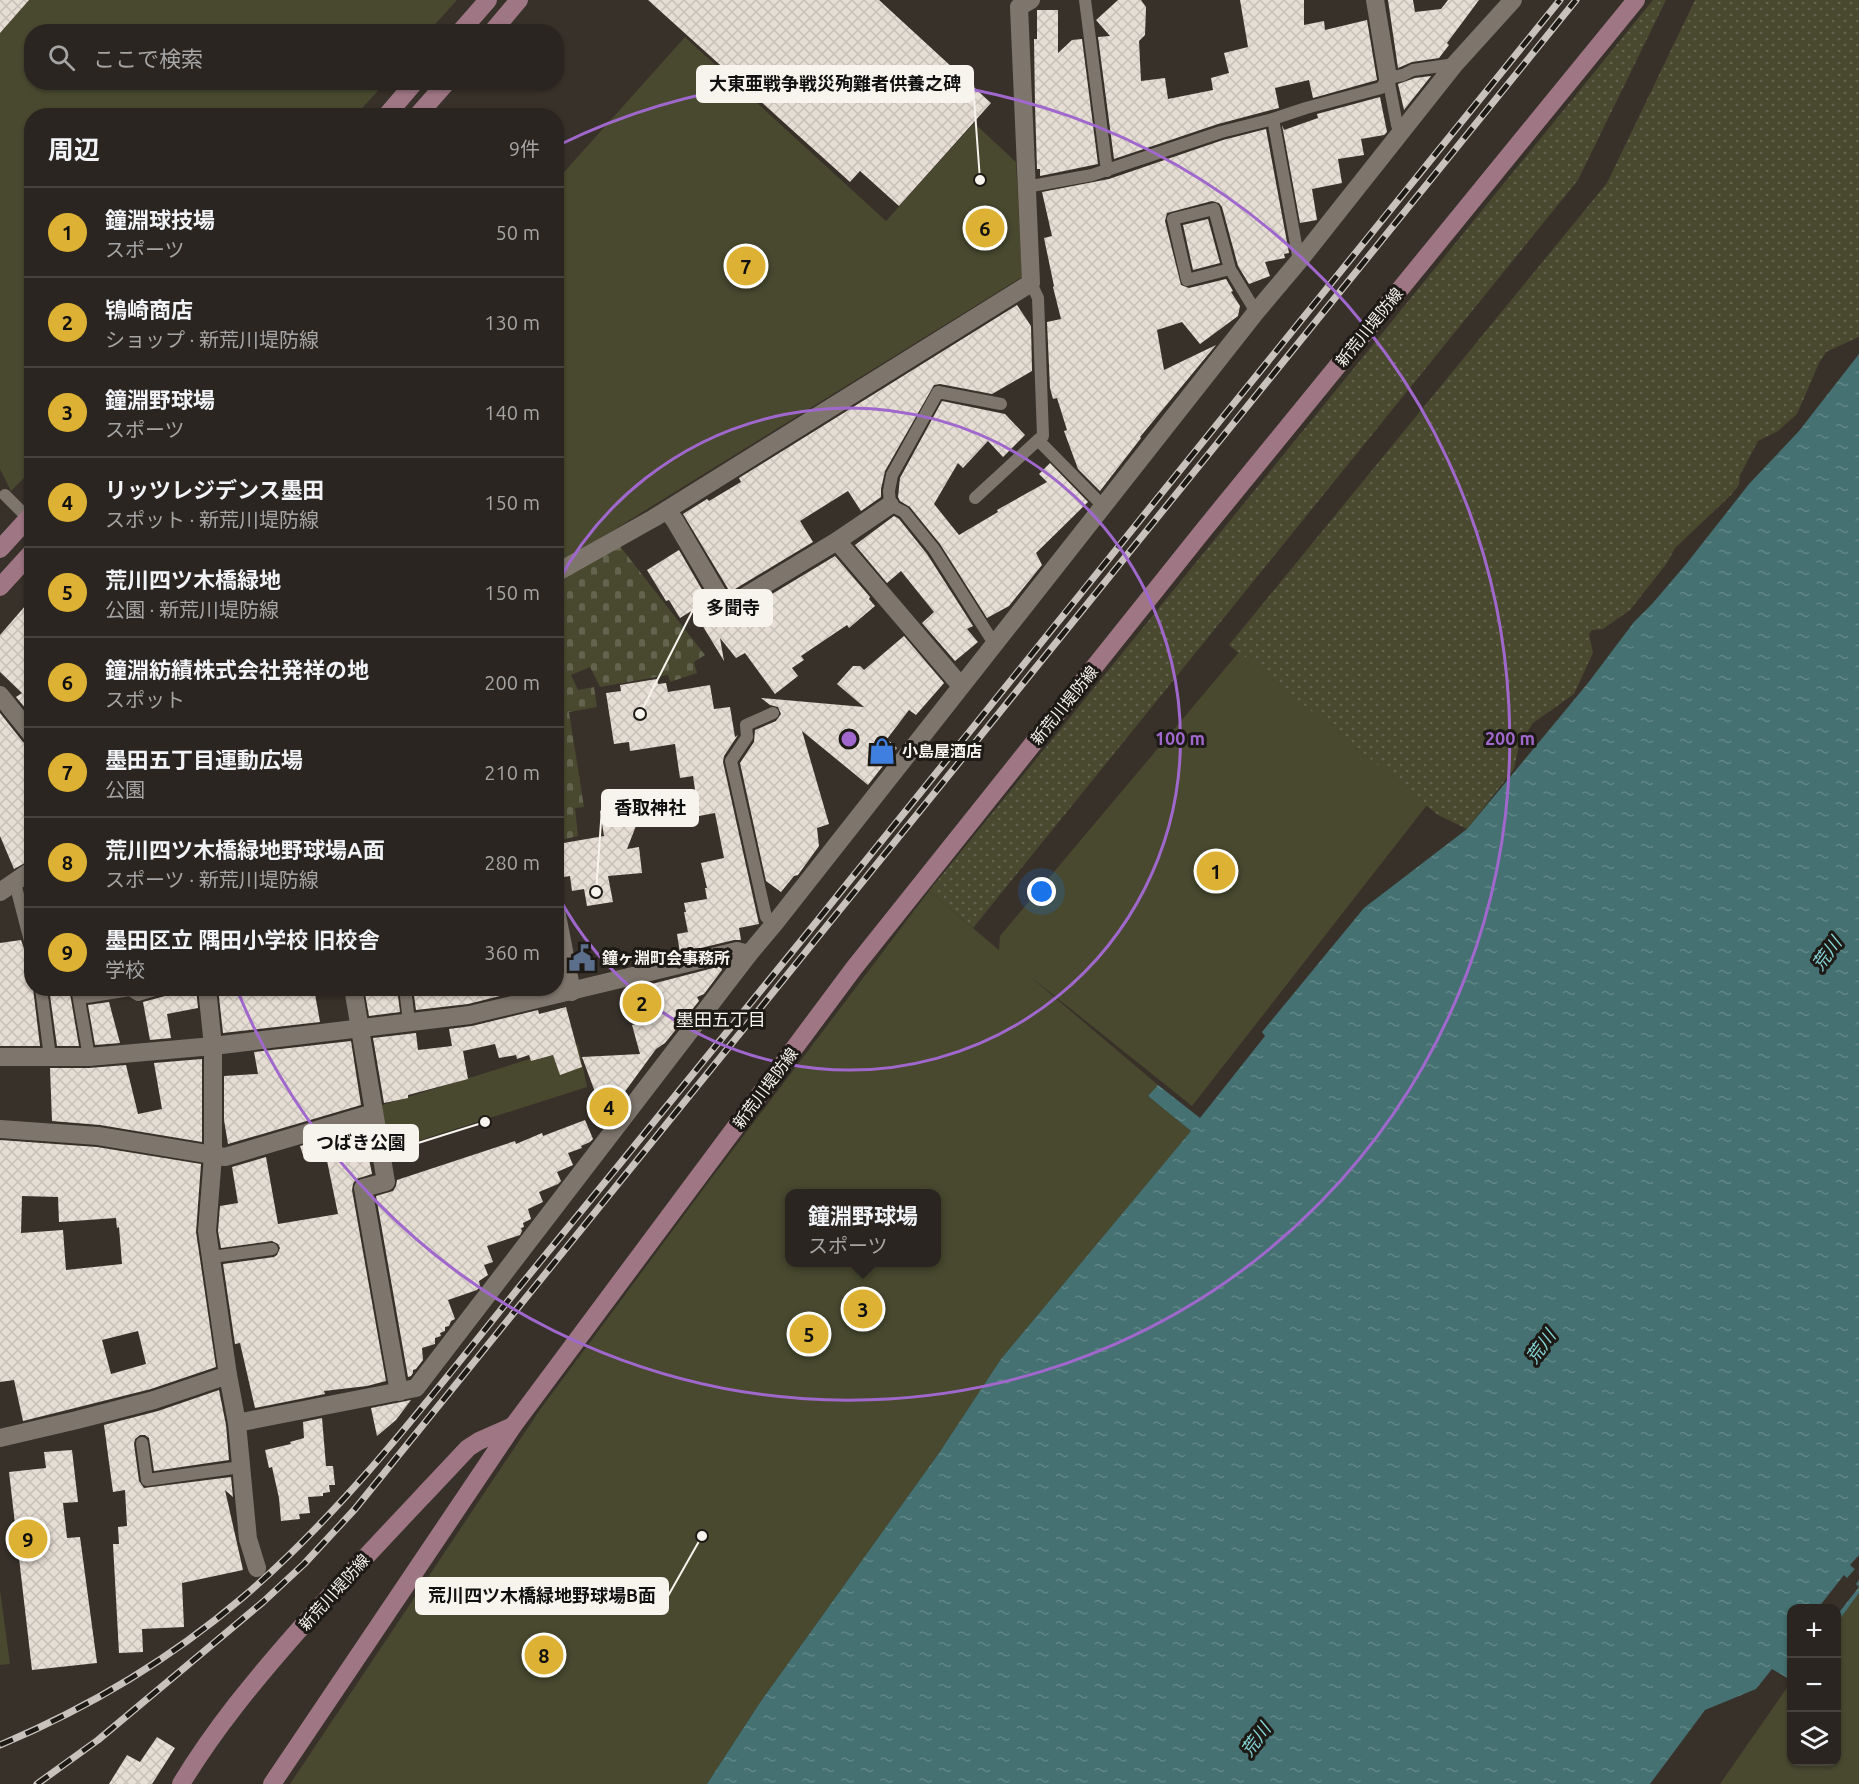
<!DOCTYPE html>
<html lang="ja">
<meta charset="utf-8">
<style>
body{margin:0;font-family:Ubuntu,"Noto Sans JP",sans-serif;background:#322d29;color:#f1f3f6}
.controls{position:absolute;right:18px;bottom:18px;display:grid;overflow:hidden;border-radius:12px;box-shadow:0 2px 4px #0004}
.controls button{width:54px;height:54px;display:grid;place-items:center;padding:0;border:0;border-bottom:2px solid #46423e;background:#2a2520;color:#f1f3f6;font:30px sans-serif}
.you{position:absolute;left:1042px;top:892px;width:21px;height:21px;margin:-15px;border:4px solid #fff;border-radius:50%;background:#1a73e8;box-shadow:0 0 0 9px #1a73e833}
.badge{display:grid;place-items:center;width:39px;height:39px;border-radius:50%;background:#ddb133;color:#111;font-size:20px;font-weight:700}
.pin{position:absolute;translate:-50% -50%;border:3px solid #fff;box-shadow:0 2px 6px #0006}
.popup{position:absolute;left:785px;top:1189px;width:156px;height:78px;box-sizing:border-box;display:grid;place-content:center;border-radius:12px;background:#2a2520;filter:drop-shadow(0 2px 4px #0005);font-size:20px;white-space:nowrap;color:#a5a5a5}
.popup b{font-size:22px;color:#f1f3f6}
.popup::after{content:'';position:absolute;left:50%;top:100%;margin-left:-12px;border:12px solid transparent;border-top-color:#2a2520}
.list{margin:0;padding:0;list-style:none}
h2{display:flex;justify-content:space-between;align-items:center;height:78px;margin:0;padding:0 24px;font-size:26px}
h2 small{font-size:20px;font-weight:400;color:#a5a5a5}
.list li{display:grid;grid-template-columns:39px 1fr auto;gap:18px;align-items:center;box-sizing:border-box;height:90px;padding:0 24px;border-top:2px solid #46423e}
.list b{display:block;font-size:22px;white-space:nowrap}
.list p{margin:0;font-size:20px;white-space:nowrap;color:#a5a5a5}
.list em{font-size:20px;font-style:normal;color:#a5a5a5}
.icon{flex:none;width:33px;height:33px;fill:none;stroke:currentColor;stroke-width:2;stroke-linecap:round;stroke-linejoin:round}
.map{position:relative;flex:none;width:1859px;height:1784px;overflow:hidden}
.search{position:absolute;background:#2a2520;box-shadow:0 2px 4px #0004;left:24px;top:24px;width:540px;height:66px;display:flex;align-items:center;gap:15px;box-sizing:border-box;padding:0 21px;border-radius:24px;color:#a5a5a5;font-size:22px}
.panel{position:absolute;background:#2a2520;box-shadow:0 2px 4px #0004;left:24px;top:108px;width:540px;height:888px;border-radius:24px}
.map>svg:first-child{display:block}
.grass{fill:url(#grass-dots)}
.cemetery{fill:url(#cemetery-stones)}
.park{fill:#48492f;fill-rule:evenodd}
.water{fill:url(#water-ripples)}
.pier{fill:#38312a}
.building{fill:url(#building-cross-hatch);fill-rule:evenodd}
.lines{fill:none;stroke-linecap:round;stroke-linejoin:round}
.lane{stroke:#7e766d;stroke-width:12}
.street{stroke:#7e766d;stroke-width:18}
.secondary{stroke:#9f7784;stroke-width:18}
.rail-casing{stroke:#c7c3bc;stroke-width:7}
.rail{stroke:#1d1a16;stroke-width:4.5;stroke-dasharray:14;stroke-linecap:butt}
.ring{fill:none;stroke:#a068cd;stroke-width:3}
.labels{text-anchor:middle;stroke-width:6;stroke-linejoin:round;paint-order:stroke}
.street-label{font-size:16px;fill:#f7f3ed;stroke:#1d1a16}
.poi-label{font-size:16px;font-weight:bold;fill:#f7f3ed;stroke:#1d1a16;text-anchor:start}
.water-label{font-size:18px;font-style:italic;fill:#86d6d8;stroke:#1d1a16}
.neighbourhood-label{font-size:18px;fill:#f7f3ed;stroke:#1d1a16}
.centre{fill:#a068cd;stroke:#1d1a16;stroke-width:3}
.ring-label{font-size:18px;text-anchor:middle;font-weight:bold;fill:#a068cd;stroke:#1d1a16;stroke-width:6;stroke-linejoin:round;paint-order:stroke}
.leader{fill:none;stroke:#f7f3ed;stroke-width:2}
.callout-dot{fill:#f7f3ed;stroke:#1d1a16;stroke-width:2}
.callout{fill:#f7f3ed;stroke:#f7f3ed;stroke-width:2}
.callout-label{font-size:18px;text-anchor:middle;font-weight:bold;fill:#111}
</style>
<div class="map">
<svg width="1859" height="1784" viewBox="0 0 1859 1784">
<defs>
<pattern id="grass-dots" width="8" height="8" patternUnits="userSpaceOnUse" patternTransform="scale(1.5)"><rect width="8" height="8" fill="#48492f"/><path d="M2 2h.1M6 6h.1" fill="none" stroke="#63644d" stroke-width="1.8" stroke-linecap="round"/></pattern>
<pattern id="cemetery-stones" width="16" height="16" patternUnits="userSpaceOnUse" patternTransform="scale(1.5)"><rect width="16" height="16" fill="#48492f"/><path d="M2 7V4a2 2 0 0 1 4 0v3zM10 15v-3a2 2 0 0 1 4 0v3z" fill="#63644d"/></pattern>
<pattern id="water-ripples" width="26" height="14" patternUnits="userSpaceOnUse" patternTransform="scale(1.5)"><rect width="26" height="14" fill="#457172"/><path d="M2 4q2-2 4 0t4 0M15 11q2-2 4 0t4 0" fill="none" stroke="#618686"/></pattern>
<pattern id="building-cross-hatch" width="8" height="8" patternUnits="userSpaceOnUse" patternTransform="scale(1.5)"><rect width="8" height="8" fill="#e6ded4"/><path d="M0 0l8 8M0 8l8-8" fill="none" stroke="#c7c0b8"/></pattern>
</defs>
<rect width="100%" height="100%" fill="#38312a"/>
<!-- grass -->
<g class="grass">
<path d="M1653 0H1666L1578 180 973 928 929 891Z"/>
<path d="M1695 0H1859V337L1826 352 1819 363 1797 414 1778 431 1758 441 1740 475 1739 485 1731 495 1675 548 1667 563 1630 610 1603 629 1592 630 1589 634 1593 653 1574 694 1533 723 1519 745 1514 769 1467 829 1438 815 1229 645 1607 183Z"/>
</g>
<!-- cemetery -->
<path class="cemetery" d="M619 545 705 655 694 662 697 673 670 682 668 675 600 687 590 667 571 675 578 690 594 687 597 707 569 712 584 807 575 808 578 836 557 841 556 578Z"/>
<!-- park -->
<g class="park">
<path d="M0 0H457L429 31 32 32V82L385 83 356 115 32 116 31 471 11 491 0 469Z"/>
<path d="M685 37 886 221 974 123 1016 162 1022 277 557 565V180Z"/>
<path d="M1239 652 1427 805 1192 1106 1027 974 1158 1085 1148 1096 1191 1131 1001 1359 939 1453 759 1704 707 1784H290L539 1411 710 1180 929 891 999 950 1000 936ZM790 1194H936V1262H790Z"/>
<path d="M578 1044 587 1087 386 1151 379 1106Z"/>
<path d="M0 1590 10 1664 0 1665Z"/>
<path d="M1859 1593V1784H1720L1791 1682 1792 1762H1836L1837 1623Z"/>
</g>
<!-- water -->
<path class="water" d="M1859 354V1555L1850 1565 1859 1573V1593L1837 1623 1836 1608H1792L1791 1680 1772 1669 1756 1689 1705 1710 1650 1784H707L759 1704 939 1453 1001 1359 1191 1131 1148 1096 1158 1085 1200 1118 1265 1036 1262 1032 1364 908 1467 829 1588 683 1634 622 1652 604 1687 563 1749 484 1799 431Z"/>
<!-- pier -->
<path class="pier" d="M1855 1569 1859 1573V1580L1856 1584 1859 1587 1837 1615 1836 1608H1818L1844 1575 1847 1578Z"/>
<!-- building -->
<g class="building">
<path d="M0 0H29L0 33Z"/>
<path d="M648 0H879L991 103 899 206 860 171 850 182Z"/>
<path d="M1118 0H1141L1146 7 1145 35 1139 41 1141 81 1165 78 1168 99 1213 90 1211 78 1229 73 1224 53 1248 47 1240 0H1304V25L1324 21 1325 30 1367 20 1377 80 1313 98 1309 80 1275 88 1279 108 1218 124 1114 159 1098 37 1110 36 1096 20Z"/>
<path d="M1388 0H1413L1415 12 1441 9 1448 0H1479L1447 43 1449 45 1439 58 1412 62 1398 68Z"/>
<path d="M1037 10H1058V53L1072 40 1082 39 1098 164 1040 176V169H1037L1035 105 1034 39H1037Z"/>
<path d="M1431 76 1404 110 1398 84 1415 78Z"/>
<path d="M1380 97 1387 132 1384 135 1361 139 1364 155 1338 159 1342 183 1312 189 1317 220 1300 223 1282 125 1284 130 1318 118 1317 114Z"/>
<path d="M1266 129 1289 253 1284 254 1285 258 1265 262 1270 276 1249 284 1238 266 1222 207 1219 203 1212 201 1167 213 1165 221 1181 285 1189 288 1226 279 1233 291 1231 292 1240 306 1238 316 1200 344 1182 322 1157 330 1164 370 1216 345 1140 437 1141 438 1100 491 1078 469 1064 431 1067 430 1057 398 1053 399 1050 388 1047 322 1061 319 1053 287 1054 286 1044 238 1052 236 1042 192 1109 179 1223 140Z"/>
<path d="M1208 219 1220 263 1193 270 1183 225Z"/>
<path d="M1017 305 1031 326 1032 371 992 394 940 384 934 385 885 471 881 489V497L861 511 848 491 800 521 813 542 730 592 683 514 707 499 709 501 741 482 739 478Z"/>
<path d="M942 401 1005 414 1025 435 1003 457 988 441 963 468 958 463 934 504 959 535 998 512 997 510 1047 482 1039 474 1050 463 1088 502 1036 553 1042 565 1009 606 987 618 940 544 910 507 900 501 898 497 900 478Z"/>
<path d="M894 516 899 519 927 554 973 626 967 629 978 642 955 661 922 623 934 612 901 571 887 583 855 545Z"/>
<path d="M679 550 716 614 721 618 727 619 732 618 835 556 870 597 869 599 875 606 849 628 847 625 801 656 804 660 792 668 798 676 775 694 745 653 736 658 720 638 724 661 693 610 680 618 669 600 666 601 647 570Z"/>
<path d="M32 598V716L16 697 22 693 0 672V635Z"/>
<path d="M904 636 944 683 916 715 909 710 887 739 897 748 868 785 802 731 829 824 817 828 819 846 798 875 794 876 781 892 766 881 740 763 754 742 755 730 776 721 781 714 778 707 770 705 761 698 864 707 837 684 853 666H860L864 670Z"/>
<path d="M657 679 658 684 666 683 668 692 710 685 714 709 730 707 735 737 738 735 724 756 723 762 759 924 739 928 741 940H734L680 953 677 934 688 932 684 912H686L684 903 707 899 705 888H707L701 863 724 858 715 813 699 816 693 776 680 778 675 744 630 751 629 742 614 744 606 693 621 691 620 685Z"/>
<path d="M0 713 23 742 32 746V859L14 869 0 836Z"/>
<path d="M622 807 641 813 627 849 639 847 642 873 608 876 613 902 587 906 584 889 572 891 570 876 564 877 558 844 604 836 600 811Z"/>
<path d="M32 884V910H31L25 889Z"/>
<path d="M21 940 26 954 32 957V988H33L40 1046H0V943Z"/>
<path d="M721 966 722 970 704 994 697 997 699 1001 665 1043 656 1049 605 1119 582 1057 640 1054 632 1025 636 1024 625 991Z"/>
<path d="M49 988H69L79 1046H57Z"/>
<path d="M170 988H196L198 1008 167 1014 171 1038 150 1040 143 1002 165 996 168 993Z"/>
<path d="M218 988H303L304 996 315 994 320 1022 223 1033Z"/>
<path d="M364 988H397L400 1012 369 1016Z"/>
<path d="M413 988H532L468 1004 416 1010Z"/>
<path d="M109 1002 120 1043 95 1045 88 1005Z"/>
<path d="M566 1007 582 1067 560 1075 553 1055 531 1061 529 1055 517 1059 516 1055 499 1058 495 1044 463 1051 468 1079 408 1095V1098L384 1103 373 1038 416 1033 418 1050 452 1046 449 1029 472 1026 538 1010 539 1014Z"/>
<path d="M351 1041 361 1105 228 1144 224 1120V1076L258 1074 254 1052Z"/>
<path d="M202 1059V1142L100 1125 52 1121 50 1068H89L126 1065 138 1114 162 1109 154 1063Z"/>
<path d="M585 1120 593 1139 590 1142 581 1146 582 1148 568 1153 573 1165 557 1172 561 1181 558 1184 539 1192 543 1202 528 1209 531 1219 523 1223 524 1227 521 1228 522 1231 520 1235 487 1246 493 1262 484 1265 488 1275 479 1281 480 1286 477 1290 448 1300 455 1319 451 1321 449 1326 445 1327V1331L440 1333 441 1336 435 1338V1344L422 1348 423 1360 416 1369 413 1370V1373L411 1376 408 1377 376 1196 393 1191 396 1186 397 1180 515 1141 516 1144 542 1133 543 1136Z"/>
<path d="M0 1140 97 1147 201 1164 196 1232 216 1367 151 1389 23 1421 14 1380 0 1382ZM22 1196 58 1197 59 1222 116 1218 117 1228 119 1227 122 1264 66 1270 63 1230 21 1233ZM138 1331 146 1364 111 1374 102 1340Z"/>
<path d="M318 1141 320 1149 303 1155 300 1146Z"/>
<path d="M366 1144 372 1174 356 1179 353 1184 352 1190 386 1381 367 1386 324 1391 325 1394 255 1408 240 1343 235 1344 223 1264 274 1257 277 1255 280 1248 278 1244 272 1241 221 1248 218 1231 220 1206 238 1203 232 1167 266 1157 278 1224 338 1214 325 1151Z"/>
<path d="M219 1390 226 1425 229 1460 154 1471 149 1438 145 1435H140L135 1439 134 1444 139 1481 144 1488 231 1477 233 1497 225 1490 243 1570 182 1583 184 1627 142 1629 143 1652 119 1653 113 1544H119L118 1527 127 1526 125 1490 113 1492 104 1425 158 1411Z"/>
<path d="M411 1400 396 1420 377 1436 371 1408Z"/>
<path d="M322 1418 326 1466H333L335 1485H329L330 1492 323 1493V1496L308 1497 310 1513 299 1514 300 1519 281 1521 279 1498 272 1467 269 1468 265 1450 291 1444 290 1442 304 1438 303 1422Z"/>
<path d="M72 1450 78 1502 63 1503 67 1538 80 1537 97 1663 32 1670 9 1472 46 1468 44 1452Z"/>
<path d="M157 1737 175 1748 152 1784H109L127 1755 140 1762Z"/>
</g>
<g class="lines">
<!-- lane -->
<g class="lane">
<path d="M1085 0 1107 171"/>
<path d="M1388 78 1397 125 1403 131"/>
<path d="M1273 119 1306 108 1381 88 1388 78 1403 75 1413 70 1455 64"/>
<path d="M1026 187 1092 175 1221 132 1273 119 1299 261"/>
<path d="M1230 269 1187 280 1173 219 1214 209 1230 269 1256 312"/>
<path d="M1031 283 1038 298 1043 436 1038 440 1104 507"/>
<path d="M5 495 28 518"/>
<path d="M975 498 1038 440"/>
<path d="M995 645 934 549 904 512 890 505 889 491 892 475 938 392 1001 404"/>
<path d="M773 713 746 725 747 737 731 761 766 917 775 923"/>
<path d="M15 883 32 949"/>
<path d="M41 988 50 1057"/>
<path d="M77 988 89 1057"/>
<path d="M405 988 409 1022"/>
<path d="M80 998 130 990 138 995 162 988"/>
<path d="M212 1257 272 1249"/>
<path d="M142 1443 147 1480 241 1467"/>
</g>
<!-- street -->
<g class="street">
<path d="M1375 0 1388 78"/>
<path d="M667 510 675 521 726 608 837 541 890 505"/>
<path d="M837 541 961 686"/>
<path d="M556 573 654 518 1031 283 1019 7 1031 0"/>
<path d="M0 695 32 735"/>
<path d="M0 892 32 870"/>
<path d="M556 910 572 992"/>
<path d="M207 988 213 1046V1156L207 1231 228 1375 237 1423 248 1539 257 1568"/>
<path d="M353 988 386 1182 363 1188 399 1392"/>
<path d="M0 1057H89L213 1046 470 1015 737 951 749 954"/>
<path d="M0 1129 98 1136 225 1157 374 1113"/>
<path d="M237 1423 416 1388 749 954 775 923 1256 312 1299 261 1455 64 1513 0"/>
<path d="M0 1438 77 1420 154 1400 228 1375"/>
</g>
<!-- secondary -->
<g class="secondary">
<path d="M460 32 488 0"/>
<path d="M492 32 519 0"/>
<path d="M386 116 415 82"/>
<path d="M417 116 447 82"/>
<path d="M0 549 32 514"/>
<path d="M0 587 32 552"/>
<path d="M181 1784C215 1728 254 1681 297 1632 353 1569 411 1509 468 1448L479 1441 513 1426"/>
<path d="M272 1784 513 1426 854 968 1202 532 1636 0"/>
</g>
<defs>
<g id="rail">
<path d="M0 1745C88 1708 169 1660 242 1598 349 1507 437 1388 525 1280 620 1164 715 1047 809 931 1059 620 1309 310 1560 0"/>
<path d="M37 1784 98 1740 263 1602 304 1564 355 1509 1576 0"/>
</g>
</defs>
<!-- rail casing -->
<use href="#rail" class="rail-casing"/>
<!-- rail -->
<use href="#rail" class="rail"/>
</g>
<!-- distance rings -->
<g class="ring">
<path d="M557 584A331 331 0 1 1 557 894"/>
<path d="M559 145A661 661 0 1 1 238 992"/>
</g>
<!-- icons -->
<defs>
<symbol id="shop-bare" viewBox="-9 -9 18 18"><path d="M-5-2.5h2.3a2.7 3.5 0 0 1 5.4 0H5L5.5 6h-11ZM-1.5-2.5h3a1.5 2.3 0 0 0-3 0Z" fill="#3f7fe0" stroke="#1d1a16" stroke-width="2.5" paint-order="stroke"/></symbol>
<symbol id="civic-bare" viewBox="-9 -9 18 18"><path d="M-.6-6.5H3V-4.5H.6V-3L4-1V1h2V6H-6V1h2V-1L-.6-3ZM-1.2 2.5V6h2.4V2.5Z" fill="#5c6f8a" stroke="#1d1a16" stroke-width="2.5" paint-order="stroke"/></symbol>
</defs>
<g fill-rule="evenodd">
<use href="#shop-bare" x="863" y="732" width="38" height="38"/>
<use href="#civic-bare" x="563" y="939" width="38" height="38"/>
</g>
<g class="labels">
<!-- street labels -->
<g class="street-label">
<text transform="translate(1369 327) rotate(-51)" y="6">新荒川堤防線</text>
<text transform="translate(1064 705) rotate(-51)" y="6">新荒川堤防線</text>
<text transform="translate(765 1088) rotate(-53)" y="6">新荒川堤防線</text>
<text transform="translate(334 1592) rotate(-48)" y="6">新荒川堤防線</text>
</g>
<!-- poi labels -->
<g class="poi-label">
<text x="902" y="757">小島屋酒店</text>
<text x="602" y="964">鐘ヶ淵町会事務所</text>
</g>
<!-- water labels -->
<g class="water-label">
<text transform="translate(1827 954) rotate(-54)" y="6">荒川</text>
<text transform="translate(1541 1347) rotate(-54)" y="6">荒川</text>
<text transform="translate(1256 1740) rotate(-54)" y="6">荒川</text>
</g>
<!-- neighbourhood labels -->
<g class="neighbourhood-label">
<text x="721" y="1026">墨田五丁目</text>
</g>
</g>
<circle cx="849" cy="739" r="9" class="centre"/>
<g class="ring-label">
<text x="1180" y="745">100 m</text>
<text x="1510" y="745">200 m</text>
</g>
<!-- callouts -->
<path class="leader" d="M980 180L973 84M640 714L694 608M596 892L602 808M485 1122L418 1143M702 1536L668 1596"/>
<g class="callout-dot">
<circle cx="980" cy="180" r="6"/>
<circle cx="640" cy="714" r="6"/>
<circle cx="596" cy="892" r="6"/>
<circle cx="485" cy="1122" r="6"/>
<circle cx="702" cy="1536" r="6"/>
</g>
<g class="callout">
<rect x="697" y="66" width="276" height="36" rx="6"/>
<rect x="694" y="590" width="78" height="36" rx="6"/>
<rect x="602" y="790" width="96" height="36" rx="6"/>
<rect x="304" y="1125" width="114" height="36" rx="6"/>
<rect x="416" y="1578" width="252" height="36" rx="6"/>
</g>
<g class="callout-label">
<text x="835" y="90">大東亜戦争戦災殉難者供養之碑</text>
<text x="733" y="614">多聞寺</text>
<text x="650" y="814">香取神社</text>
<text x="361" y="1149">つばき公園</text>
<text x="542" y="1602">荒川四ツ木橋緑地野球場B面</text>
</g>
</svg>
<div class="controls">
<button>+</button>
<button>−</button>
<button><svg class="icon" aria-label="layers" viewBox="0 0 24 24"><path d="M12 4l9 5-9 5-9-5zM3 14l9 5 9-5"/></svg></button>
</div>
<div class="you"></div>
<div class="pin badge" style="left:1216px;top:871px">1</div>
<div class="pin badge" style="left:642px;top:1003px">2</div>
<div class="pin badge" style="left:863px;top:1309px">3</div>
<div class="popup"><b>鐘淵野球場</b>スポーツ</div>
<div class="pin badge" style="left:609px;top:1107px">4</div>
<div class="pin badge" style="left:809px;top:1334px">5</div>
<div class="pin badge" style="left:985px;top:228px">6</div>
<div class="pin badge" style="left:746px;top:266px">7</div>
<div class="pin badge" style="left:544px;top:1655px">8</div>
<div class="pin badge" style="left:28px;top:1539px">9</div>
<div class="search"><svg class="icon" aria-label="search" viewBox="0 0 24 24"><circle cx="10" cy="10" r="6"/><path d="M15 15l6 6"/></svg>ここで検索</div>
<section class="panel">
<h2>周辺<small>9件</small></h2>
<ul class="list">
<li><span class="badge">1</span><div><b>鐘淵球技場</b><p>スポーツ</p></div><em>50 m</em></li>
<li><span class="badge">2</span><div><b>鴇崎商店</b><p>ショップ · 新荒川堤防線</p></div><em>130 m</em></li>
<li><span class="badge">3</span><div><b>鐘淵野球場</b><p>スポーツ</p></div><em>140 m</em></li>
<li><span class="badge">4</span><div><b>リッツレジデンス墨田</b><p>スポット · 新荒川堤防線</p></div><em>150 m</em></li>
<li><span class="badge">5</span><div><b>荒川四ツ木橋緑地</b><p>公園 · 新荒川堤防線</p></div><em>150 m</em></li>
<li><span class="badge">6</span><div><b>鐘淵紡績株式会社発祥の地</b><p>スポット</p></div><em>200 m</em></li>
<li><span class="badge">7</span><div><b>墨田五丁目運動広場</b><p>公園</p></div><em>210 m</em></li>
<li><span class="badge">8</span><div><b>荒川四ツ木橋緑地野球場A面</b><p>スポーツ · 新荒川堤防線</p></div><em>280 m</em></li>
<li><span class="badge">9</span><div><b>墨田区立 隅田小学校 旧校舎</b><p>学校</p></div><em>360 m</em></li>
</ul>
</section>
</div>
